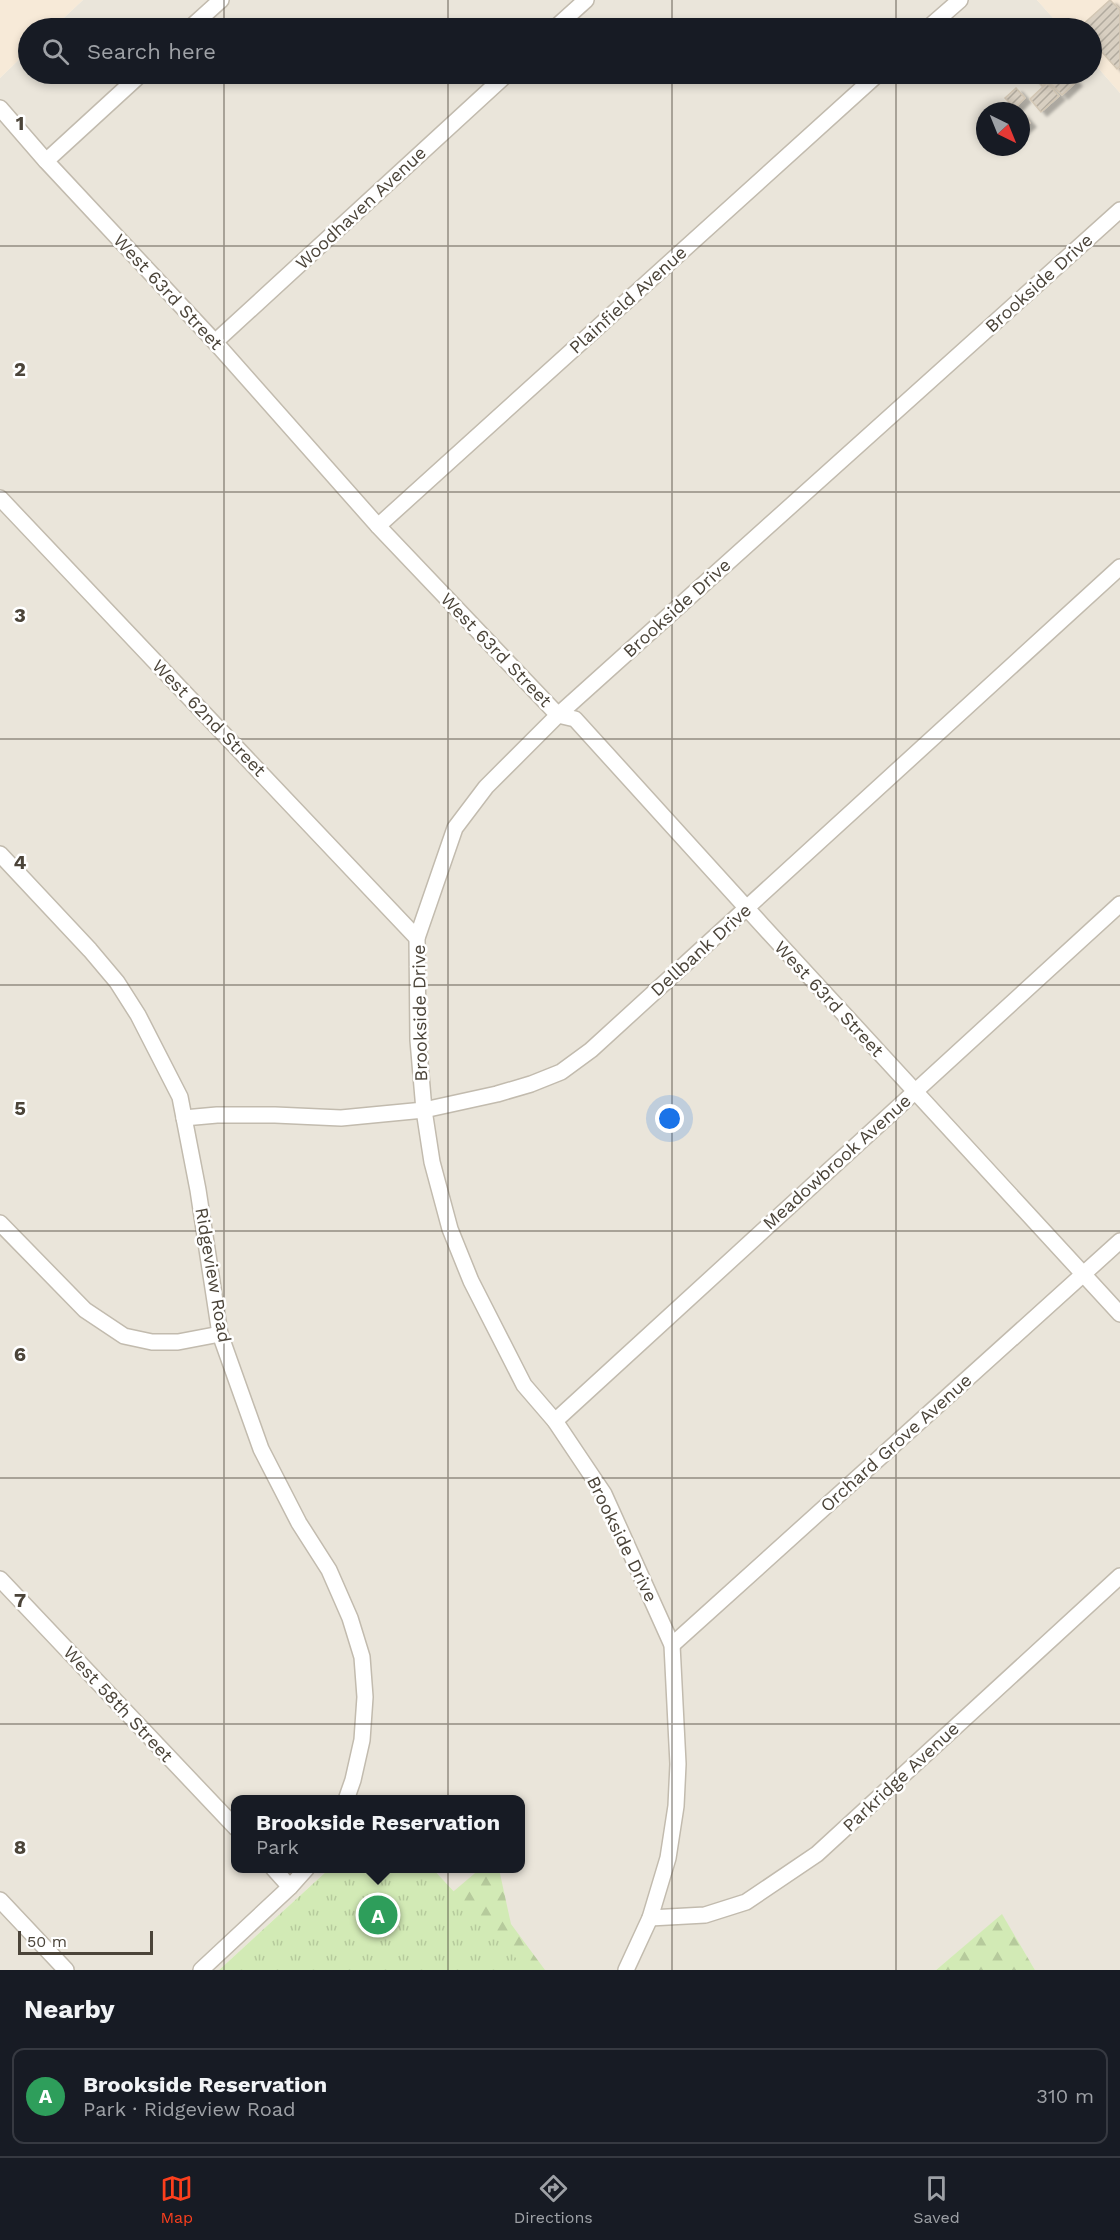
<!DOCTYPE html>
<meta charset="utf-8">
<style>
body{margin:0;font-family:"Work Sans",sans-serif;background:#242831;color:#f1f3f6}
.compass{position:absolute;left:976px;top:102px;width:54px;height:54px;border-radius:50%;background:#171b24;box-shadow:0 3px 9px #0003;rotate:137deg}
.scale{position:absolute;left:18px;bottom:15px;width:135px;box-sizing:border-box;padding-left:6px;border:3px solid #4b4439;border-top:0;font-size:16px;line-height:21px;white-space:nowrap;color:#4b4439;-webkit-text-stroke:4px #fff;paint-order:stroke}
.you{position:absolute;left:670px;top:1119px;width:21px;height:21px;margin:-15px;border:4px solid #fff;border-radius:50%;background:#1a73e8;box-shadow:0 0 0 9px #1a73e833}
.badge{display:grid;place-items:center;width:39px;height:39px;border-radius:50%;background:#fc3f1d;color:#fff;font-size:20px;font-weight:700}
.pin{position:absolute;translate:-50% -50%;border:3px solid #fff;box-shadow:0 2px 6px #0006}
.popup{position:absolute;left:231px;top:1795px;width:294px;height:78px;box-sizing:border-box;display:grid;place-content:center;border-radius:12px;background:#171b24;filter:drop-shadow(0 2px 4px #0005);font-size:20px;white-space:nowrap;color:#9ea1a6}
.popup b{font-size:22px;color:#f1f3f6}
.popup::after{content:'';position:absolute;left:50%;top:100%;margin-left:-12px;border:12px solid transparent;border-top-color:#171b24}
.list{margin:0;padding:0;list-style:none}
h2{display:flex;justify-content:space-between;align-items:center;height:78px;margin:0;padding:0 24px;font-size:26px}
h2 small{font-size:20px;font-weight:400;color:#9ea1a6}
.list li{display:grid;grid-template-columns:39px 1fr auto;gap:18px;align-items:center;box-sizing:border-box;height:96px;margin:0 12px 12px;padding:0 12px;border:2px solid #363941;border-radius:12px}
.list b{display:block;font-size:22px;white-space:nowrap}
.list p{margin:0;font-size:20px;white-space:nowrap;color:#9ea1a6}
.list em{font-size:20px;font-style:normal;color:#9ea1a6}
.icon{flex:none;width:33px;height:33px;fill:none;stroke:currentColor;stroke-width:2;stroke-linecap:round;stroke-linejoin:round}
.map{position:relative;flex:none;width:1120px;height:1970px;overflow:hidden}
.search{position:absolute;background:#171b24;box-shadow:0 3px 9px #0003;left:18px;right:18px;top:18px;height:66px;display:flex;align-items:center;gap:15px;box-sizing:border-box;padding:0 21px;border-radius:33px;color:#9ea1a6;font-size:22px}
.sheet{height:186px;background:#171b24}
nav{display:flex;justify-content:space-around;align-items:center;box-sizing:border-box;height:84px;border-top:2px solid #363941;background:#171b24;font-size:16px;color:#9ea1a6}
nav a{display:grid;justify-items:center;gap:3px}
nav .on{color:#fc3f1d}
.map>svg:first-child{display:block}
.residential{fill:#eae5da;fill-rule:evenodd}
.commercial{fill:#f7ead8}
.forest{fill:url(#forest-firs)}
.park{fill:url(#park-tufts)}
.building{fill:url(#building-hatch);stroke:#d3c7b4;stroke-width:1.5;filter:url(#shadow)}
.lines{fill:none;stroke-linecap:round;stroke-linejoin:round}
.minor-casing{stroke:#c2bbae;stroke-width:18}
.minor{stroke:#fff;stroke-width:15}
.grid{fill:none;stroke:#4b4439;stroke-width:1.5;stroke-opacity:0.55}
.labels{text-anchor:middle;stroke-width:5;stroke-linejoin:round;paint-order:stroke}
.street-label{font-size:18px;fill:#4b4439;stroke:#fff}
.grid-label{font-size:20px;text-anchor:middle;font-weight:bold;fill:#4b4439;stroke:#fff;stroke-width:5;stroke-linejoin:round;paint-order:stroke}
</style>
<div class="map">
<svg width="1120" height="1970" viewBox="0 0 1120 1970">
<defs>
<pattern id="forest-firs" width="22" height="20" patternUnits="userSpaceOnUse" patternTransform="scale(1.5)"><rect width="22" height="20" fill="#d2eab5"/><path d="M5 1l3.5 6h-7zM16 11l3.5 6h-7z" fill="#b6ca9c"/></pattern>
<pattern id="park-tufts" width="24" height="20" patternUnits="userSpaceOnUse" patternTransform="scale(1.5)"><rect width="24" height="20" fill="#d2eab5"/><path d="M3 7l-1-3M5 7V3M7 7l1-3M15 17l-1-3M17 17v-4M19 17l1-3" fill="none" stroke="#b6ca9c"/></pattern>
<pattern id="building-hatch" width="6" height="6" patternUnits="userSpaceOnUse" patternTransform="scale(1.5)"><rect width="6" height="6" fill="#d8cfc1"/><path d="M-1 1l2-2M0 6l6-6M5 7l2-2" fill="none" stroke="#b1aa9e"/></pattern>
<filter id="shadow"><feDropShadow dx="6" dy="4" stdDeviation="1.5" flood-color="#0004"/></filter>
</defs>
<rect width="100%" height="100%" fill="#f6f3ec"/>
<!-- residential -->
<g class="residential">
<path d="M83 0H1037L1062 28H53Z"/>
<path d="M28 51V74H1092V61L1120 93V1970H1035L1002 1915 936 1970H527L433 1869 520 1868V1800H236V1868L329 1869 219 1970H0V78ZM985 111H1021V147H985Z"/>
</g>
<!-- commercial -->
<g class="commercial">
<path d="M0 0H83L53 28H28V51L0 78Z"/>
<path d="M1037 0H1120V93L1092 61V28H1062Z"/>
</g>
<!-- forest -->
<g class="forest">
<path d="M481 1868 499 1869 511 1924 545 1970H324L441 1902Z"/>
<path d="M1002 1914 1035 1970H936Z"/>
</g>
<!-- park -->
<path class="park" d="M329 1869H433L527 1970H219Z"/>
<!-- building -->
<g class="building">
<path d="M1110 0 1120 10V66L1117 69 1092 41V28H1079Z"/>
<path d="M1030 74H1051L1053 75 1042 86Z"/>
<path d="M1059 74H1068L1076 82 1062 95 1049 82Z"/>
<path d="M1047 83 1059 96 1041 112 1030 99Z"/>
<path d="M1016 88 1025 98 1015 108 1005 98Z"/>
<path d="M1021 113 1030 123 1021 131Z"/>
</g>
<g class="lines">
<defs>
<g id="minor">
<path d="M190 28 221 0"/>
<path d="M555 28 586 0"/>
<path d="M928 28 960 0"/>
<path d="M0 108 46 161 215 342 378 526 558 715 575 719 762 925 1120 1314"/>
<path d="M46 161 141 74"/>
<path d="M215 342 507 74"/>
<path d="M0 498 417 938"/>
<path d="M378 526 878 74"/>
<path d="M0 854 90 950 117 982 138 1015 180 1097 198 1190 220 1334 261 1449 299 1523 329 1570 350 1618 362 1657 365 1697 362 1740 353 1780 346 1800"/>
<path d="M184 1118 217 1115H275L341 1118 424 1110 497 1094 531 1084 561 1072 591 1050 1120 567"/>
<path d="M0 1223 85 1310 124 1336 152 1342H178L220 1334"/>
<path d="M555 1421 1120 904"/>
<path d="M0 1579 236 1828"/>
<path d="M672 1645 1120 1241"/>
<path d="M273 1868 290 1887"/>
<path d="M0 1900 66 1970"/>
<path d="M650 1918 705 1915 746 1902 817 1854 1120 1576"/>
<path d="M201 1970 290 1887 307 1868"/>
<path d="M626 1970 650 1918 668 1858 676 1806 678 1764 672 1645 604 1494 555 1421 524 1385 471 1281 450 1229 432 1162 424 1110 418 1040 417 938 455 828 486 787 558 715 1120 210"/>
</g>
</defs>
<!-- minor casing -->
<use href="#minor" class="minor-casing"/>
<!-- minor -->
<use href="#minor" class="minor"/>
</g>
<!-- grid -->
<path class="grid" d="M224 0V28M448 0V28M672 0V28M896 0V28M224 74V1970M448 74V1970M672 74V1970M896 74V1970M0 246H1120M0 492H1120M0 739H1120M0 985H1120M0 1231H1120M0 1478H1120M0 1724H1120"/>
<g class="labels">
<!-- street labels -->
<g class="street-label">
<text transform="translate(361 208) rotate(-43)" y="6">Woodhaven Avenue</text>
<text transform="translate(1039 283) rotate(-42)" y="6">Brookside Drive</text>
<text transform="translate(168 292) rotate(47)" y="6">West 63rd Street</text>
<text transform="translate(628 300) rotate(-42)" y="6">Plainfield Avenue</text>
<text transform="translate(677 608) rotate(-42)" y="6">Brookside Drive</text>
<text transform="translate(496 650) rotate(46)" y="6">West 63rd Street</text>
<text transform="translate(209 718) rotate(46)" y="6">West 62nd Street</text>
<text transform="translate(701 950) rotate(-42)" y="6">Dellbank Drive</text>
<text transform="translate(829 999) rotate(47)" y="6">West 63rd Street</text>
<text transform="translate(420 1013) rotate(-91)" y="6">Brookside Drive</text>
<text transform="translate(837 1162) rotate(-42)" y="6">Meadowbrook Avenue</text>
<text transform="translate(213 1275) rotate(80)" y="6">Ridgeview Road</text>
<text transform="translate(896 1443) rotate(-42)" y="6">Orchard Grove Avenue</text>
<text transform="translate(622 1539) rotate(64)" y="6">Brookside Drive</text>
<text transform="translate(118 1704) rotate(47)" y="6">West 58th Street</text>
<text transform="translate(901 1777) rotate(-43)" y="6">Parkridge Avenue</text>
</g>
</g>
<g class="grid-label">
<text x="20" y="130">1</text>
<text x="20" y="376">2</text>
<text x="20" y="622">3</text>
<text x="20" y="869">4</text>
<text x="20" y="1115">5</text>
<text x="20" y="1361">6</text>
<text x="20" y="1607">7</text>
<text x="20" y="1854">8</text>
</g>
</svg>
<svg class="compass" viewBox="-18 -18 36 36"><path d="M0-13l5 13h-10z" fill="#e53935"/><path d="M0 13l5-13h-10z" fill="#9ea1a6"/></svg>
<div class="scale">50 m</div>
<div class="you"></div>
<div class="pin badge" style="left:378px;top:1915px;background:#2e9e5b">A</div>
<div class="popup"><b>Brookside Reservation</b>Park</div>
<div class="search"><svg class="icon" aria-label="search" viewBox="0 0 24 24"><circle cx="10" cy="10" r="6"/><path d="M15 15l6 6"/></svg>Search here</div>
</div>
<section class="sheet">
<h2>Nearby<small></small></h2>
<ul class="list">
<li><span class="badge" style="background:#2e9e5b">A</span><div><b>Brookside Reservation</b><p>Park · Ridgeview Road</p></div><em>310 m</em></li>
</ul>
</section>
<nav>
<a class="on"><svg class="icon" aria-label="map" viewBox="0 0 24 24"><path d="M3 6l6-2 6 2 6-2v14l-6 2-6-2-6 2zM9 4v14M15 6v14"/></svg>Map</a>
<a><svg class="icon" aria-label="directions" viewBox="0 0 24 24"><path d="M12 3l9 9-9 9-9-9zM9 14v-3h6M13 9l2 2-2 2"/></svg>Directions</a>
<a><svg class="icon" aria-label="saved" viewBox="0 0 24 24"><path d="M7 4h10v16l-5-4-5 4z"/></svg>Saved</a>
</nav>
